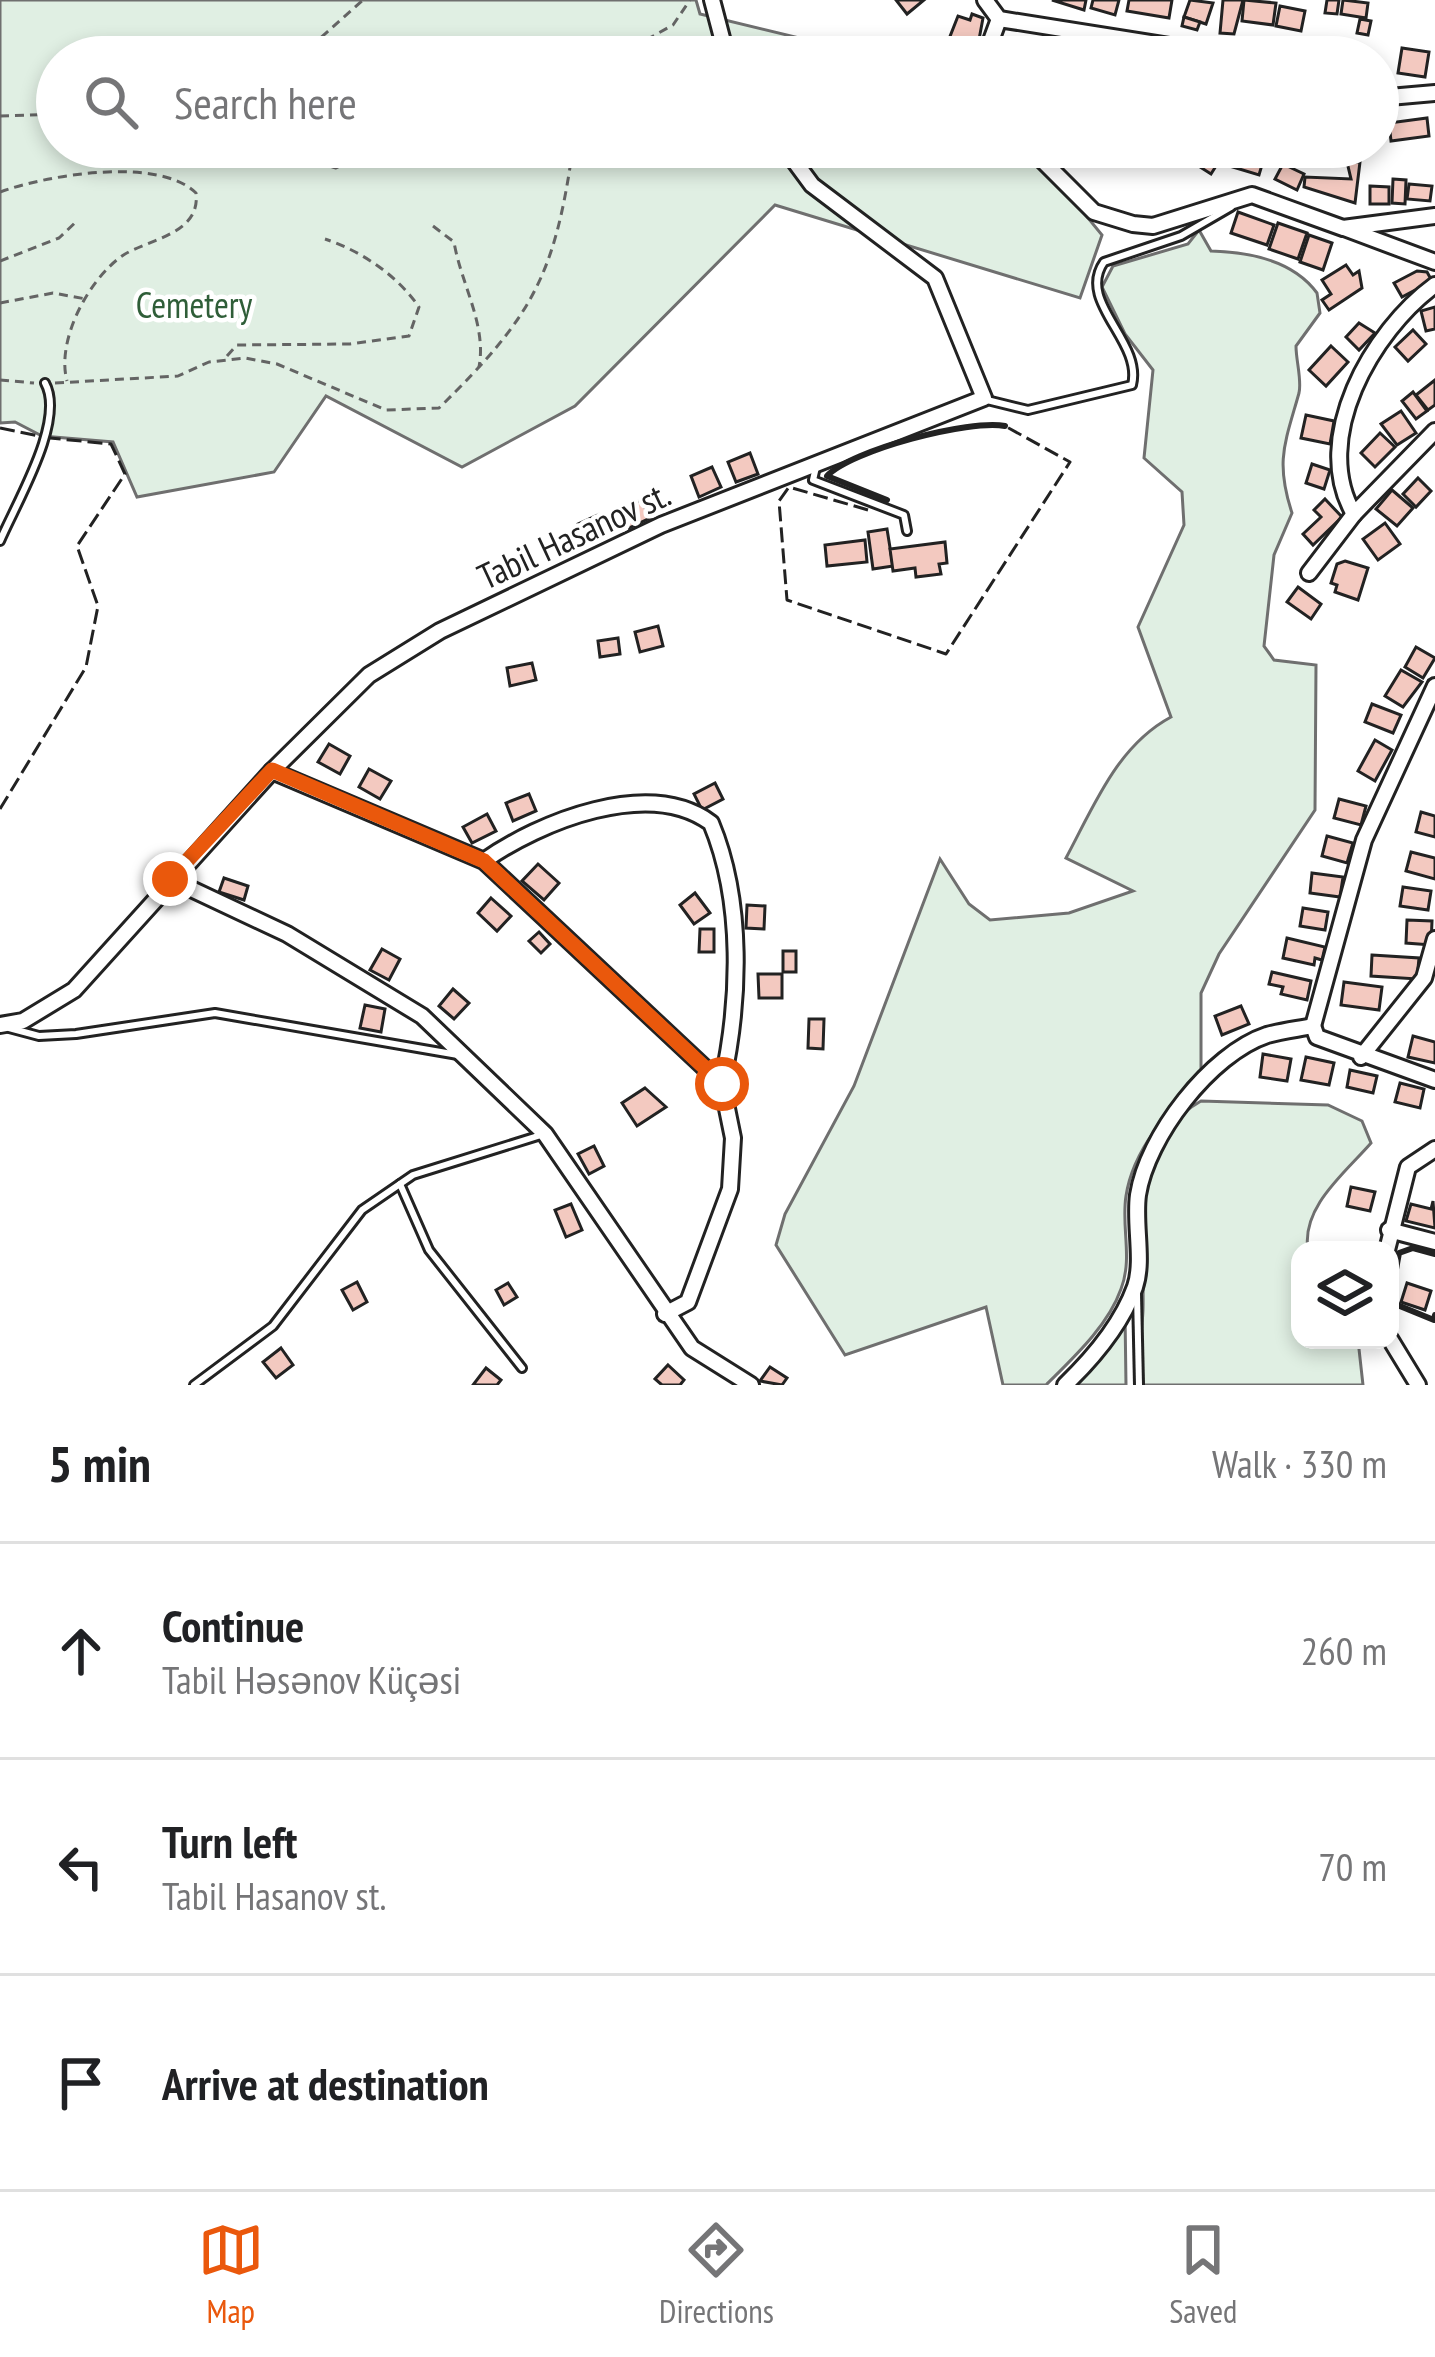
<!DOCTYPE html>
<meta charset="utf-8">
<style>
body{margin:0;font-family:"PT Sans Narrow",sans-serif;background:#f6f6f6;color:#202124}
.controls{position:absolute;right:36px;bottom:36px;display:grid;overflow:hidden;border-radius:24px;box-shadow:0 6px 18px #0003}
.controls button{width:108px;height:108px;display:grid;place-items:center;padding:0;border:0;border-bottom:3px solid #e0e0e0;background:#fff;color:#202124;font:60px sans-serif}
.stop{position:absolute;width:36px;height:36px;margin:-27px;border:9px solid #ea580c;border-radius:50%;background:#fff}
.stop.end{background:#ea580c;border-color:#fff;box-shadow:0 3px 12px #0008}
.list{margin:0;padding:0;list-style:none}
h2{display:flex;justify-content:space-between;align-items:center;height:156px;margin:0;padding:0 48px;font-size:51px}
h2 small{font-size:39px;font-weight:400;color:#757577}
.list li{display:grid;grid-template-columns:78px 1fr auto;gap:36px;align-items:center;box-sizing:border-box;height:216px;padding:0 48px;border-top:3px solid #e0e0e0}
.list b{display:block;font-size:45px;white-space:nowrap}
.list p{margin:0;font-size:39px;white-space:nowrap;color:#757577}
.list em{font-size:39px;font-style:normal;color:#757577}
.icon{flex:none;width:66px;height:66px;fill:none;stroke:currentColor;stroke-width:2;stroke-linecap:round;stroke-linejoin:round}
.map{position:relative;flex:none;width:1435px;height:1385px;overflow:hidden}
.search{position:absolute;background:#fff;box-shadow:0 6px 18px #0003;left:36px;right:36px;top:36px;height:132px;display:flex;align-items:center;gap:30px;box-sizing:border-box;padding:0 42px;border-radius:66px;color:#757577;font-size:45px}
.sheet{height:804px;background:#fff}
nav{display:flex;justify-content:space-around;align-items:center;box-sizing:border-box;height:168px;border-top:3px solid #e0e0e0;background:#fff;font-size:33px;color:#757577}
nav a{display:grid;justify-items:center;gap:6px}
nav .on{color:#ea580c}
.map>svg:first-child{display:block}
.green{fill:#e0efe3;stroke:#6f6f6f;stroke-width:3}
.building{fill:#f3c9c0;stroke:#222;stroke-width:3}
.lines{fill:none;stroke-linecap:round;stroke-linejoin:round}
.lane-casing{stroke:#222;stroke-width:12}
.street-casing{stroke:#222;stroke-width:20}
.path{stroke:#646464;stroke-width:3;stroke-dasharray:9 6;stroke-linecap:butt}
.lane{stroke:#fff;stroke-width:6}
.street{stroke:#fff;stroke-width:14}
.fence{stroke:#222;stroke-width:3;stroke-dasharray:15 6;stroke-linecap:butt}
.wall{stroke:#222;stroke-width:6}
.route{stroke:#ea580c;stroke-width:15}
.labels{text-anchor:middle;stroke-width:9;stroke-linejoin:round;paint-order:stroke}
.park-label{font-size:36px;fill:#2f5e38;stroke:#fff}
.street-label{font-size:36px;fill:#222;stroke:#fff}
</style>
<div class="map">
<svg width="1435" height="1385" viewBox="0 0 1435 1385">
<rect width="100%" height="100%" fill="#fff"/>
<!-- green -->
<g class="green">
<path d="M0 0H696L700 14 878 57H57V147H1030L1102 235 1080 298 775 205 575 406 462 467 326 396 274 472 137 497 113 442 42 436 15 422 0 423Z"/>
<path d="M1199 230 1211 251C1250 252 1293 260 1317 293L1320 313 1296 346C1296 361 1302 380 1299 393 1285 443 1275 461 1292 513L1274 555 1264 646 1274 660 1316 665 1315 810 1219 954 1201 993V1078C1169 1110 1133 1149 1126 1196 1121 1227 1133 1258 1121 1289 1108 1326 1073 1358 1046 1385H1003L986 1307 845 1355 776 1245 785 1214 854 1086 940 859 969 904 990 920 1069 913 1133 891 1066 858C1094 806 1117 746 1171 717L1138 627 1184 525 1182 492 1144 458 1153 370 1125 334 1102 287 1113 266 1188 244Z"/>
<path d="M1201 1101 1328 1105 1362 1121 1371 1143C1345 1173 1301 1207 1308 1250H1300V1340H1358L1363 1385H1144C1135 1359 1142 1337 1143 1310 1145 1239 1126 1143 1201 1101Z"/>
<path d="M1125 1313 1126 1385H1071Z"/>
</g>
<!-- building -->
<g class="building">
<path d="M896 0H924L907 14Z"/>
<path d="M1052 0H1086L1084 10Z"/>
<path d="M1093 0H1119L1115 15 1091 8Z"/>
<path d="M1129 0H1172L1169 18 1127 11Z"/>
<path d="M1190 0 1213 3 1206 24 1184 17Z"/>
<path d="M1223 0H1243L1234 34 1220 33Z"/>
<path d="M1244 0 1276 3 1273 25 1242 21Z"/>
<path d="M1327 0H1339L1337 14 1325 13Z"/>
<path d="M1343 0 1368 3 1366 18 1341 14Z"/>
<path d="M1280 6 1305 11 1301 31 1276 26Z"/>
<path d="M972 14 983 18 978 45 949 39 958 16 970 20Z"/>
<path d="M1184 17 1200 22 1197 30 1182 26Z"/>
<path d="M1360 19 1371 21 1368 35 1357 33Z"/>
<path d="M1402 48 1429 52 1425 77 1398 73Z"/>
<path d="M1427 118 1429 136 1391 141 1389 123Z"/>
<path d="M1203 147 1221 158 1211 174 1186 158 1183 162 1171 159 1155 149Z"/>
<path d="M1232 148 1264 158 1259 175 1226 165Z"/>
<path d="M1347 162H1360L1355 203 1304 187 1305 177 1351 179Z"/>
<path d="M1283 164 1304 174 1297 190 1275 179Z"/>
<path d="M1393 179 1406 180 1405 204 1392 203Z"/>
<path d="M1409 184 1432 186 1430 201 1407 199Z"/>
<path d="M1370 186 1389 187V204H1370Z"/>
<path d="M1238 212 1274 225 1267 245 1231 233Z"/>
<path d="M1278 223 1307 233 1298 259 1269 249Z"/>
<path d="M1309 235 1332 243 1323 270 1300 262Z"/>
<path d="M1346 265 1353 275 1359 271 1362 288 1329 310 1322 300 1331 294 1322 280Z"/>
<path d="M1417 271 1427 272 1432 281 1402 297 1394 283Z"/>
<path d="M1435 307V329L1426 331 1421 311Z"/>
<path d="M1359 323 1375 333 1359 350 1346 337Z"/>
<path d="M1413 330 1426 344 1408 361 1395 347Z"/>
<path d="M1331 346 1348 362 1326 386 1309 370Z"/>
<path d="M1435 380V405L1428 410 1416 395Z"/>
<path d="M1413 392 1427 411 1416 419 1402 401Z"/>
<path d="M1401 411 1416 433 1397 445 1381 424Z"/>
<path d="M1306 415 1334 421 1330 444 1301 438Z"/>
<path d="M1380 433 1395 447 1375 467 1361 453Z"/>
<path d="M750 453 758 474 736 482 728 462Z"/>
<path d="M1312 464 1330 470 1324 489 1306 483Z"/>
<path d="M712 467 721 487 699 497 691 476Z"/>
<path d="M1418 478 1431 491 1416 507 1403 494Z"/>
<path d="M1392 490 1413 508 1397 526 1376 509Z"/>
<path d="M1325 499 1342 517 1313 545 1303 534 1321 517 1314 510Z"/>
<path d="M641 500 650 518 629 528 620 510Z"/>
<path d="M600 514 608 532 586 542 578 524Z"/>
<path d="M1385 523 1400 544 1378 560 1363 539Z"/>
<path d="M887 529 893 566 873 569 868 532Z"/>
<path d="M865 540 867 562 827 566 825 545Z"/>
<path d="M945 542 947 563 939 564 941 574 916 577 915 568 893 571 890 549Z"/>
<path d="M1345 561 1368 568 1358 600 1335 592 1337 585 1331 583 1337 564Z"/>
<path d="M1298 587 1321 604 1311 619 1287 602Z"/>
<path d="M658 626 663 646 640 652 635 632Z"/>
<path d="M618 638 620 654 600 657 598 641Z"/>
<path d="M1416 647 1435 658 1423 678 1405 667Z"/>
<path d="M532 663 536 680 510 686 507 668Z"/>
<path d="M1401 670 1422 682 1403 707 1385 696Z"/>
<path d="M1372 704 1401 715 1393 733 1365 722Z"/>
<path d="M1375 740 1392 750 1375 781 1358 771Z"/>
<path d="M329 744 350 756 340 774 318 762Z"/>
<path d="M369 769 391 781 380 799 359 787Z"/>
<path d="M715 783 723 799 702 810 694 794Z"/>
<path d="M529 794 536 811 513 821 506 803Z"/>
<path d="M1339 799 1366 806 1361 825 1334 818Z"/>
<path d="M1421 812 1435 816V837L1416 832Z"/>
<path d="M487 814 496 831 472 843 463 827Z"/>
<path d="M1327 836 1353 843 1347 863 1322 856Z"/>
<path d="M1411 852 1435 858V879L1406 871Z"/>
<path d="M538 864 559 883 544 900 522 881Z"/>
<path d="M1312 873 1343 877 1340 897 1310 893Z"/>
<path d="M224 878 248 886 244 900 219 892Z"/>
<path d="M1403 887 1431 891 1428 910 1400 906Z"/>
<path d="M695 893 710 913 694 924 680 905Z"/>
<path d="M491 898 511 916 497 931 478 913Z"/>
<path d="M747 905 765 906 764 929 746 928Z"/>
<path d="M1303 908 1328 912 1325 930 1300 926Z"/>
<path d="M1407 920 1432 921 1431 945 1406 943Z"/>
<path d="M700 929H714V952H699Z"/>
<path d="M539 932 550 944 541 953 529 941Z"/>
<path d="M1287 938 1325 947 1322 960 1315 958 1314 965 1283 958Z"/>
<path d="M382 949 400 959 389 980 370 970Z"/>
<rect x="783" y="951" width="13" height="21"/>
<path d="M1372 955 1419 958 1417 979 1371 976Z"/>
<path d="M1272 972 1311 981 1307 1000 1281 994 1283 987 1269 984Z"/>
<path d="M758 974H782V998H759Z"/>
<path d="M1344 982 1382 987 1379 1010 1341 1005Z"/>
<path d="M453 989 469 1003 454 1019 439 1006Z"/>
<path d="M365 1005 385 1009 381 1032 360 1028Z"/>
<path d="M1241 1006 1249 1024 1222 1035 1215 1016Z"/>
<path d="M809 1019H824L823 1049 808 1048Z"/>
<path d="M1413 1036 1435 1042V1063L1408 1057Z"/>
<path d="M1263 1054 1291 1059 1287 1081 1260 1077Z"/>
<path d="M1306 1057 1334 1063 1329 1085 1301 1080Z"/>
<path d="M1350 1070 1377 1076 1373 1093 1347 1087Z"/>
<path d="M1400 1083 1424 1089 1420 1108 1395 1102Z"/>
<path d="M645 1088 666 1107 637 1126 622 1103Z"/>
<path d="M594 1146 604 1166 589 1174 578 1154Z"/>
<path d="M1351 1187 1375 1192 1370 1211 1347 1206Z"/>
<path d="M1433 1201 1435 1228 1406 1221 1411 1204 1431 1209Z"/>
<path d="M571 1204 582 1230 566 1237 555 1210Z"/>
<path d="M357 1282 367 1302 353 1310 342 1290Z"/>
<path d="M508 1283 517 1297 504 1305 496 1290Z"/>
<path d="M1407 1283 1431 1291 1425 1310 1401 1302Z"/>
<path d="M281 1348 293 1365 276 1378 263 1362Z"/>
<path d="M668 1365 684 1380 680 1385H662L655 1379Z"/>
<path d="M770 1367 787 1378 782 1385 760 1381Z"/>
<path d="M486 1368 501 1380 497 1385H473Z"/>
</g>
<g class="lines">
<defs>
<g id="lane">
<path d="M987 400 1028 410 1132 385C1143 341 1076 302 1104 262L1181 236 1231 207"/>
<path d="M816 467 813 480 904 515 907 531"/>
<path d="M0 541C16 503 66 421 45 383"/>
<path d="M9 1028 39 1036 76 1034 215 1013 458 1055"/>
<path d="M400 1184 429 1250 522 1368"/>
<path d="M1137 1294 1139 1385"/>
<path d="M194 1385 273 1326 362 1210 413 1175 541 1135"/>
</g>
<g id="street">
<path d="M712 0 727 57"/>
<path d="M985 0 999 19 1238 57"/>
<path d="M985 57 999 19"/>
<path d="M1378 98 1435 93"/>
<path d="M1029 147 1094 212 1133 224 1153 226 1252 195 1343 228 1435 216"/>
<path d="M1344 228 1435 262"/>
<path d="M1435 285C1372 331 1310 439 1354 514L1435 431"/>
<path d="M1309 573 1354 514"/>
<path d="M272 771 484 861 722 1084 733 1138 730 1189 688 1302 665 1314"/>
<path d="M484 861C539 822 649 777 711 823 744 902 740 1002 722 1084"/>
<path d="M170 879 287 934 422 1016 545 1134 692 1348 751 1385"/>
<path d="M0 1025 23 1021 74 990 272 771 369 675 440 631 661 525 984 398 935 278 812 185 784 147"/>
<path d="M1313 1026 1364 840 1435 686"/>
<path d="M1313 1026 1317 1037 1435 1080"/>
<path d="M1361 1057 1424 978 1435 939"/>
<path d="M1389 1230 1435 1242"/>
<path d="M1387 1250 1408 1167 1435 1149"/>
<path d="M1390 1339 1418 1385"/>
<path d="M1065 1385C1092 1359 1122 1323 1135 1287 1144 1261 1134 1224 1138 1195 1147 1137 1210 1054 1267 1035 1282 1031 1298 1029 1313 1026"/>
</g>
</defs>
<!-- lane casing -->
<use href="#lane" class="lane-casing"/>
<!-- street casing -->
<use href="#street" class="street-casing"/>
<!-- path -->
<g class="path">
<path d="M299 57 363 0"/>
<path d="M521 57 578 39 619 55 673 25 690 0"/>
<path d="M0 116 57 114"/>
<path d="M303 158 336 168 378 147"/>
<path d="M0 192C47 175 158 156 196 193 201 235 147 239 122 256 88 280 56 341 67 381"/>
<path d="M433 226 454 242C461 284 487 325 479 367"/>
<path d="M0 261 59 238 78 220"/>
<path d="M0 303 53 293 86 299"/>
<path d="M227 356 237 345 350 344 409 336 419 307C397 275 361 251 325 239"/>
<path d="M0 380 34 383"/>
<path d="M55 383 178 376 209 362 245 358 277 364 386 410 439 408C532 317 555 276 573 147"/>
</g>
<!-- lane -->
<use href="#lane" class="lane"/>
<!-- street -->
<use href="#street" class="street"/>
<!-- fence -->
<g class="fence">
<path d="M0 428 39 436"/>
<path d="M868 510 789 487 779 501 787 600 946 654 1070 462 1005 426"/>
<path d="M0 809 86 667 98 606 77 546 125 474 111 444 50 438"/>
</g>
<!-- wall -->
<g class="wall">
<path d="M887 500 827 476C851 450 970 419 1005 426"/>
<path d="M1435 1254 1413 1248 1399 1253 1390 1302 1434 1320 1435 1315"/>
</g>
</g>
<g class="lines">
<!-- route -->
<path class="route" d="M170 879 272 770 484 861 722 1084"/>
</g>
<g class="labels">
<!-- park labels -->
<g class="park-label">
<text x="194" y="318">Cemetery</text>
</g>
<!-- street labels -->
<g class="street-label">
<text transform="translate(574 535) rotate(-25)" y="13">Tabil Hasanov st.</text>
</g>
</g>
</svg>
<div class="controls">
<button><svg class="icon" aria-label="layers" viewBox="0 0 24 24"><path d="M12 4l9 5-9 5-9-5zM3 14l9 5 9-5"/></svg></button>
</div>
<div class="stop" style="left:722px;top:1084px"></div>
<div class="stop end" style="left:170px;top:879px"></div>
<div class="search"><svg class="icon" aria-label="search" viewBox="0 0 24 24"><circle cx="10" cy="10" r="6"/><path d="M15 15l6 6"/></svg>Search here</div>
</div>
<section class="sheet">
<h2>5 min<small>Walk · 330 m</small></h2>
<ul class="list">
<li><svg class="icon" aria-label="ahead" viewBox="0 0 24 24"><path d="M12 20V5M6 11l6-6 6 6"/></svg><div><b>Continue</b><p>Tabil Həsənov Küçəsi</p></div><em>260 m</em></li>
<li><svg class="icon" aria-label="left" viewBox="0 0 24 24"><path d="M17 20v-9H6M10 6l-5 5 5 5"/></svg><div><b>Turn left</b><p>Tabil Hasanov st.</p></div><em>70 m</em></li>
<li><svg class="icon" aria-label="arrive" viewBox="0 0 24 24"><path d="M6 21V4h12l-3 4 3 4H6"/></svg><div><b>Arrive at destination</b></div></li>
</ul>
</section>
<nav>
<a class="on"><svg class="icon" aria-label="map" viewBox="0 0 24 24"><path d="M3 6l6-2 6 2 6-2v14l-6 2-6-2-6 2zM9 4v14M15 6v14"/></svg>Map</a>
<a><svg class="icon" aria-label="directions" viewBox="0 0 24 24"><path d="M12 3l9 9-9 9-9-9zM9 14v-3h6M13 9l2 2-2 2"/></svg>Directions</a>
<a><svg class="icon" aria-label="saved" viewBox="0 0 24 24"><path d="M7 4h10v16l-5-4-5 4z"/></svg>Saved</a>
</nav>
